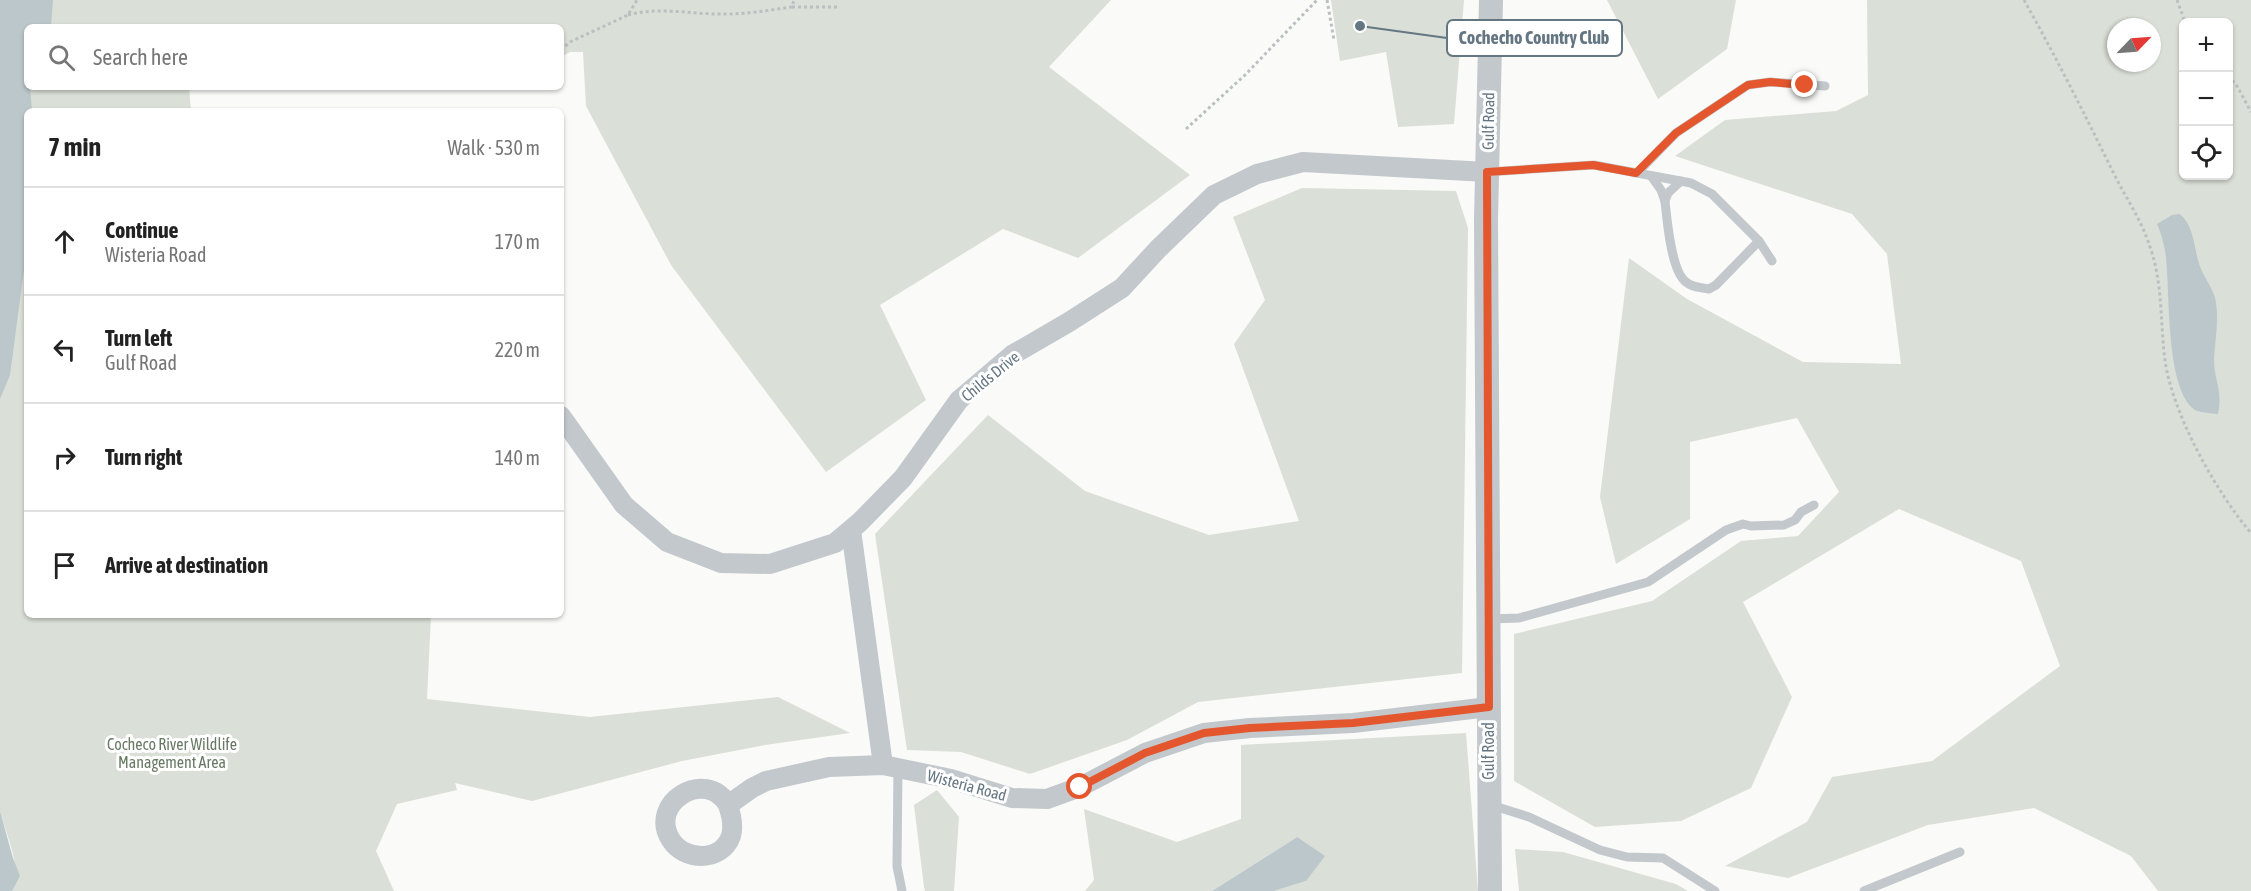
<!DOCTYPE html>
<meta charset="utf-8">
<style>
body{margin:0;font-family:"Asap Condensed",sans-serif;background:#f2f2f2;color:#222}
.controls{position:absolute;right:18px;top:18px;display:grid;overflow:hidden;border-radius:9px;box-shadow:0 2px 4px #0004}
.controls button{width:54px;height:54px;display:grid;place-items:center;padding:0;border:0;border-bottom:2px solid #e0e0e0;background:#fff;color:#222;font:30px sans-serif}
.compass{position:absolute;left:2107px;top:18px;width:54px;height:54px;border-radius:50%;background:#fff;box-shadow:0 2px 4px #0004;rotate:65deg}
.stop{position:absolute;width:18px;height:18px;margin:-14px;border:4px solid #e4572e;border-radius:50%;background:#fff}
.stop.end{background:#e4572e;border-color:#fff;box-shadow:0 2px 6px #0008}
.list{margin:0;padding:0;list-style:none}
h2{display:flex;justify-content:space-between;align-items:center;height:78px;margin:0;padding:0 24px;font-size:26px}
h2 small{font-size:20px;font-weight:400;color:#767676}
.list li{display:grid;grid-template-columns:39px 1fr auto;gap:18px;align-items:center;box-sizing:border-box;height:108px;padding:0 24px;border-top:2px solid #e0e0e0}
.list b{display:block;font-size:22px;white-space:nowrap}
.list p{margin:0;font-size:20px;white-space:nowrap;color:#767676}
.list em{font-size:20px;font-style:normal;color:#767676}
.icon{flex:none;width:33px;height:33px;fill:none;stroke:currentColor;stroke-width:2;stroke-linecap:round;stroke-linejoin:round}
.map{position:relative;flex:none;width:2251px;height:891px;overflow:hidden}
.search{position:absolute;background:#fff;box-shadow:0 2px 4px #0004;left:24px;top:24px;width:540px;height:66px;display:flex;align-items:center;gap:15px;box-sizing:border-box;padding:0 21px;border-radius:9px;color:#767676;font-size:22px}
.panel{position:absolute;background:#fff;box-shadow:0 2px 4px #0004;left:24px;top:108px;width:540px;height:510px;border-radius:9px}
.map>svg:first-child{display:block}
.green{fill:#dadfd7;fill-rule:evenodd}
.water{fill:#bbc7cb}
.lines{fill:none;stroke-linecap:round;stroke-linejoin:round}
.path{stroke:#bbbfc2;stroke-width:3;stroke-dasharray:3 3;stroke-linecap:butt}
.service{stroke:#c3c8cc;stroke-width:9}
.minor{stroke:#c3c8cc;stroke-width:20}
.tertiary{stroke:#c3c8cc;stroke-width:24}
.route{stroke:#e4572e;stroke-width:8}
.labels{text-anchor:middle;stroke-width:6;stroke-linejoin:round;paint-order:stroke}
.street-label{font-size:16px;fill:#657683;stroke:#fff}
.park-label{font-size:16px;fill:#687a64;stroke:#fff}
.leader{fill:none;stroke:#657683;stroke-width:2}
.callout-dot{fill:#657683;stroke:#fff;stroke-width:2}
.callout{fill:#fff;stroke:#657683;stroke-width:2}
.callout-label{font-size:18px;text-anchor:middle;font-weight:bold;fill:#657683}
</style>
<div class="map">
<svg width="2251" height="891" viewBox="0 0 2251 891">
<rect width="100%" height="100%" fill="#fafaf8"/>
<!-- green -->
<g class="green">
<path d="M44 0H1111L1049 67 1190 175 1078 258 1003 229 880 305 926 400 826 472 671 265 586 106 583 52H570L561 57V27H42Z"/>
<path d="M1331 0H1464L1454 124 1398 127 1386 52 1340 61Z"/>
<path d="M1607 0H1736L1727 49 1658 99Z"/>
<path d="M1867 0H2251V891H2158L2131 856 2034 808 1928 825 1788 878 1725 866 1807 822 1832 777 1932 761 2060 666 2021 561 1899 509 1743 602 1792 697 1751 788 1681 821 1595 827 1514 781V634L1652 601 1741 541 1798 536 1839 492 1797 418 1690 442V519L1616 564 1600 497 1629 258 1687 299 1803 362 1901 364 1887 254 1852 214 1675 156 1725 120 1836 111 1868 95ZM2184 22H2228V176H2184ZM2116 27H2152V63H2116Z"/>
<path d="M27 87H189L191 111H27Z"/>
<path d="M1302 188 1456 191 1468 228 1462 673 1198 702 1127 740 1030 774 961 752 907 750 875 534 988 415 1085 491 1209 535 1299 521 1234 344 1265 300 1233 217Z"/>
<path d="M27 192V615H431L427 699 590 717 778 697 850 733 765 745 682 761 532 801 455 783 457 790 397 804 376 851 394 891H12C23 870 6 834 0 811V399L4 388Z"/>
<path d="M1466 733 1478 891H1274L1306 881 1297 837 1212 891H1085L1094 880 1084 809 1177 842 1241 819V745Z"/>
<path d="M937 790 959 817 954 891H925L924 887 914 805Z"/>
<path d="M1515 849 1563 852 1676 884 1688 891H1519Z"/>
</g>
<!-- water -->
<g class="water">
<path d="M0 0H53L51 27H27V87H30L32 111H27V247L10 375 0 399Z"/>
<path d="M2179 214C2195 224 2194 253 2201 269 2206 280 2215 292 2216 303 2219 322 2215 340 2214 359 2214 381 2223 389 2218 414 2211 413 2201 413 2195 410 2164 388 2171 287 2165 250 2163 241 2161 233 2157 224L2172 215Z"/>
<path d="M0 811 13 858 20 876 12 891H0Z"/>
<path d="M1297 837 1325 856 1306 881 1274 891H1212Z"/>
</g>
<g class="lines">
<!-- path -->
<g class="path">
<path d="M1327 0 1334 40"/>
<path d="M2024 0C2056 57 2085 115 2114 174 2126 198 2142 221 2150 247 2163 283 2160 322 2165 360 2172 413 2216 492 2251 533"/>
<path d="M2177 0 2185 22"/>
<path d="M792 7H837"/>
<path d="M628 15C661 6 693 15 726 14 748 14 770 10 792 7L794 0"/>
<path d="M561 50 570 42 628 15 637 0"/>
<path d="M2228 76 2237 86 2251 112"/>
<path d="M1186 129 1245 75 1317 0"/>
</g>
<!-- service -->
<g class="service">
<path d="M1487 172 1594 165 1691 183 1712 194 1759 241 1772 261"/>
<path d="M1637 173 1676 133 1748 85 1770 82 1825 86"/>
<path d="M1651 176 1661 190 1665 201"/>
<path d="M1681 181 1668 193 1665 201C1667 220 1671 271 1686 282 1692 287 1701 288 1709 289L1716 285 1759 241"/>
<path d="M1490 619 1519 618 1648 582 1726 530 1743 524 1751 526 1784 525 1795 520 1801 512 1814 505"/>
<path d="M898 768 897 866 902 891"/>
<path d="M1491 805 1529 817 1600 850 1627 857 1663 858 1715 891"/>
<path d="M1864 891 1960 852"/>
</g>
<!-- minor -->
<g class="minor">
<path d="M561 416 624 505 667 542 721 563 770 564 835 543 860 522 903 478 959 400 1012 355 1069 322 1122 288 1158 249 1214 195 1257 174 1303 162 1487 172"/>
<path d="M851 530 883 765"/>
<path d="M728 805C731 814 734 826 731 836 721 863 684 861 671 840 647 803 706 767 728 805L752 788 766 781 829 767 883 765 951 779 1012 798 1047 799 1080 787 1145 753 1204 733 1250 728 1353 723 1489 707"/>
</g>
<!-- tertiary -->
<path class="tertiary" d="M1490 891 1486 220 1491 0"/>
</g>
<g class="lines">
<!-- route -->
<path class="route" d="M1080 787 1145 753 1204 733 1250 728 1353 723 1489 707 1487 172 1593 165 1636 173 1676 133 1748 85 1770 82 1805 85"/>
</g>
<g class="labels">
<!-- street labels -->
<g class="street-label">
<text transform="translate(1488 121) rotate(-89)" y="6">Gulf Road</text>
<text transform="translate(990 376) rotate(-39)" y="6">Childs Drive</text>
<text transform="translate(1488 751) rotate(-90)" y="6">Gulf Road</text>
<text transform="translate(967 785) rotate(15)" y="6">Wisteria Road</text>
</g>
<!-- park labels -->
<g class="park-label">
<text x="172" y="750">Cocheco River Wildlife<tspan x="172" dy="18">Management Area</tspan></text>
</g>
</g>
<!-- callouts -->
<path class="leader" d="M1360 26L1447 38"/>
<circle class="callout-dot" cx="1360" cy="26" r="6"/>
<rect class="callout" x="1447" y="20" width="175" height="36" rx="6"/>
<g class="callout-label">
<text x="1534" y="44">Cochecho Country Club</text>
</g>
</svg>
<div class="controls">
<button>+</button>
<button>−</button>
<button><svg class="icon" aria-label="locate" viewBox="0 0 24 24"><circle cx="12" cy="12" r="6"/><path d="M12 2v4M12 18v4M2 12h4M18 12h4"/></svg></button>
</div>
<svg class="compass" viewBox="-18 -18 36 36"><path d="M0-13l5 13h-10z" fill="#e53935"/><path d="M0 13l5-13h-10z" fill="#767676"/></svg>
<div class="stop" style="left:1080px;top:787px"></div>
<div class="stop end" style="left:1805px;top:85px"></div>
<div class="search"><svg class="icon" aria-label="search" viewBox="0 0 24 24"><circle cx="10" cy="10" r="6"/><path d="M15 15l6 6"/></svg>Search here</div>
<section class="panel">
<h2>7 min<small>Walk · 530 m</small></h2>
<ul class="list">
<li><svg class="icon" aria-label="ahead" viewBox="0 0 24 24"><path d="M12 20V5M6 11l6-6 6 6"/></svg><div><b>Continue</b><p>Wisteria Road</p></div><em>170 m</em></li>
<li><svg class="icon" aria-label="left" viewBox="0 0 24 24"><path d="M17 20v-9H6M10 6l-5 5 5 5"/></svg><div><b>Turn left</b><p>Gulf Road</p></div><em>220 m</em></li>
<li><svg class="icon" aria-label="right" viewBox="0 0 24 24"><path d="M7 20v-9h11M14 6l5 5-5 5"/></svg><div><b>Turn right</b></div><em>140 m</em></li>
<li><svg class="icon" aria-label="arrive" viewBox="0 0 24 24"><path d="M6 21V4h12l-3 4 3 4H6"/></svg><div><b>Arrive at destination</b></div></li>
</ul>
</section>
</div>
